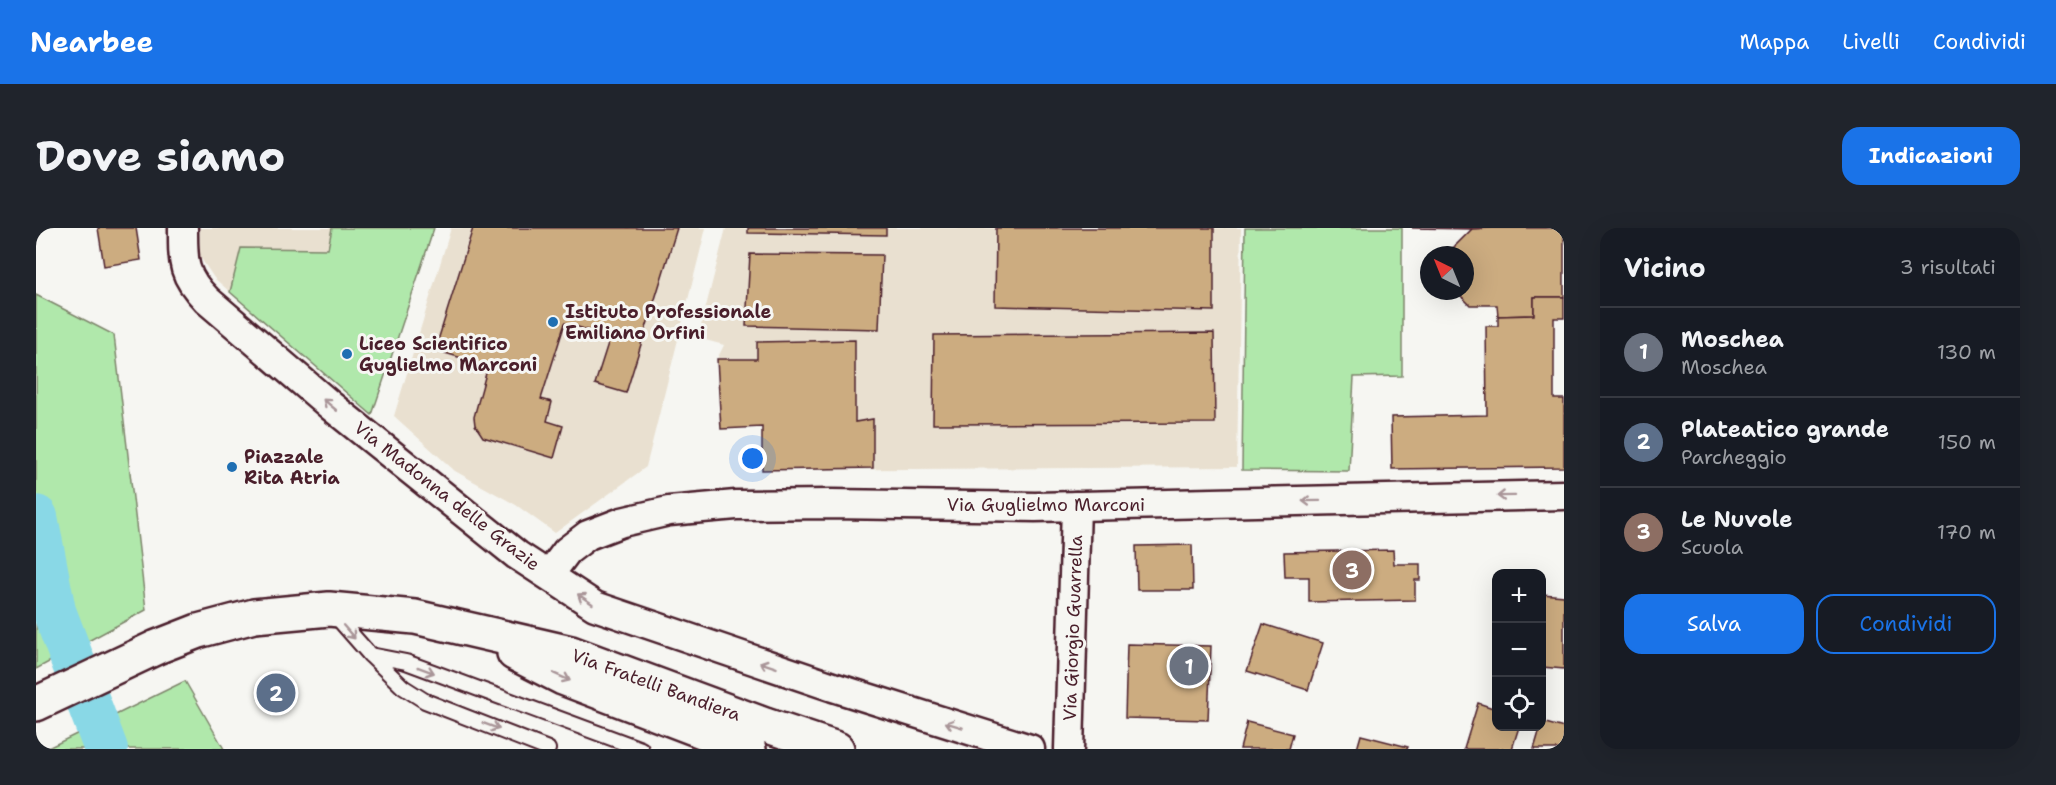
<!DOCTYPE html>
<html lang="it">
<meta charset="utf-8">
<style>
body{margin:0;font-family:"Shantell Sans",sans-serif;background:#20242c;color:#f1f3f6}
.controls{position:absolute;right:18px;bottom:18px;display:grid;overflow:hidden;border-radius:12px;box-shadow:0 6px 24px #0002}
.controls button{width:54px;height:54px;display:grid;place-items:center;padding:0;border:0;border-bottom:2px solid #363941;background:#171b24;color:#f1f3f6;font:30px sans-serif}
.compass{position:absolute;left:1384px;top:18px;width:54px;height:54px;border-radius:50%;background:#171b24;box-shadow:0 6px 24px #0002;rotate:317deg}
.you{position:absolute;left:717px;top:231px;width:21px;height:21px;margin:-15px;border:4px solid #fff;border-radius:50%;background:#1a73e8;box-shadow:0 0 0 9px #1a73e833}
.badge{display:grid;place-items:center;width:39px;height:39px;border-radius:50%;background:#1a73e8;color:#fff;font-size:20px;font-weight:700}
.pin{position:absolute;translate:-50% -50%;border:3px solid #fff;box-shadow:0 2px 6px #0006}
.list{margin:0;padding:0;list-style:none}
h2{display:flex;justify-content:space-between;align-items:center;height:78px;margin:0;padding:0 24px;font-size:26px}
h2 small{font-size:20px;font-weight:400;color:#9ea1a6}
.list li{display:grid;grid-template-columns:39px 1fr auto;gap:18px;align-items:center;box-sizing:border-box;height:90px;padding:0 24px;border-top:2px solid #363941}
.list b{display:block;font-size:22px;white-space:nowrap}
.list p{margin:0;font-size:20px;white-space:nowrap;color:#9ea1a6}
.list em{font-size:20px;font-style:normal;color:#9ea1a6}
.actions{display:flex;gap:12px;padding:18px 24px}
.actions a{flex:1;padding:14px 0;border:2px solid #1a73e8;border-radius:18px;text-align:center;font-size:21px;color:#1a73e8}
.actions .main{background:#1a73e8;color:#fff}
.icon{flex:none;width:33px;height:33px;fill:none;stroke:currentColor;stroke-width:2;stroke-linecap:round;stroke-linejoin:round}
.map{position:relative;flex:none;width:1528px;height:521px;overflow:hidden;border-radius:18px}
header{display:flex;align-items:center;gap:36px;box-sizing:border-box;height:84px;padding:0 30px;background:#1a73e8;color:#fff}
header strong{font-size:28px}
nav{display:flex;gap:33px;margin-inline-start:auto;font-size:21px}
.intro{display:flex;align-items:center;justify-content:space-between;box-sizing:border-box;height:144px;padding:0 36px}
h1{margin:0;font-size:42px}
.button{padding:15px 27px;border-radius:18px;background:#1a73e8;color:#fff;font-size:21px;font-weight:700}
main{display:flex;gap:36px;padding:0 36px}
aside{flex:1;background:#171b24;border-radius:18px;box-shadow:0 6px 24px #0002}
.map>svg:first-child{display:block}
.built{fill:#e9e0d0}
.green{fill:#b0e8ab;stroke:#7d846b;stroke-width:1.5}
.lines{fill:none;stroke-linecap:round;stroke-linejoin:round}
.river{stroke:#89d8e6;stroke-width:44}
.building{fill:#ccac80;stroke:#4a1f2b;stroke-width:1.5}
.lane-casing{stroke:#4a1f2b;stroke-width:18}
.street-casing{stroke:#4a1f2b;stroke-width:33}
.secondary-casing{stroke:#4a1f2b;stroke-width:38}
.lane{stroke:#f6f6f2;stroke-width:14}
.street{stroke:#f6f6f2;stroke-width:28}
.secondary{stroke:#f6f6f2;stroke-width:33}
.oneway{stroke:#a99598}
.poi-dot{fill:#1f6fb2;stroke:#f6f6f2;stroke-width:2}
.labels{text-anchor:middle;stroke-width:6;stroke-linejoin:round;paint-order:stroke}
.poi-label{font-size:18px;font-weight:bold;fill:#4a1f2b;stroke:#f6f6f2;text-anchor:start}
.street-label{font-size:18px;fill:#4a1f2b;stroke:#f6f6f2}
</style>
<header>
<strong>Nearbee</strong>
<nav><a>Mappa</a><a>Livelli</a><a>Condividi</a></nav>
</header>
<div class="intro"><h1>Dove siamo</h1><a class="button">Indicazioni</a></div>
<main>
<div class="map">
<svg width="1528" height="521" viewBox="0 0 1528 521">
<rect width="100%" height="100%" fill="#f6f6f2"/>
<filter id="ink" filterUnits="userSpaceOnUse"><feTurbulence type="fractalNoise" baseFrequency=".0167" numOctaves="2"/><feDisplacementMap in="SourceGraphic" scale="12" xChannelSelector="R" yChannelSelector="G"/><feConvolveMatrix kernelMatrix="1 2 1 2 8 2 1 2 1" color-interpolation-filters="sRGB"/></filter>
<g filter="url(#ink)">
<!-- built -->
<g class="built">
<path d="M164 0H398L336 187 178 50 164 29Z"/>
<path d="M415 0H670L610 239 519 305 480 277 419 243 358 188Z"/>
<path d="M690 0H1205L1201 239 726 242V199L685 201 681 131 688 117 662 110Z"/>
</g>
<!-- green -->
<g class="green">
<path d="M296 0H398L336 187 194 64 205 20 292 21Z"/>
<path d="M1209 0H1366V148L1318 149 1313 243 1206 242Z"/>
<path d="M0 67 78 107 110 382 0 441Z"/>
<path d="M149 453 188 521H10Z"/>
</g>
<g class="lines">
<!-- river -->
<path class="river" d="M0 289 18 383 70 521"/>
</g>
<!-- building -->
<g class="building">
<path d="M62 0H100L105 32 68 38Z"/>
<path d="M437 0H641L590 165 559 156 574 109 529 95 505 171 516 174 511 193 527 198 518 230 447 209 439 197 438 189 452 138 399 122Z"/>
<path d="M712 0H850V7L712 5Z"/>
<path d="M960 0H1178V83L959 78Z"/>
<path d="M1376 0H1457L1436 1Z"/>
<path d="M1457 0H1528V69H1498V87L1462 88 1461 77H1434L1420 63H1429V27L1412 25 1436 1Z"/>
<path d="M714 26 846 27 843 101 710 98Z"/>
<path d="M1498 69H1528V90H1518V171H1528V239L1356 241 1355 189 1451 187 1450 98H1462V88L1498 87Z"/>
<path d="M1178 105 1179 195 897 196 898 107Z"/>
<path d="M819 112V194L837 191V240L726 242V199L685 201 681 131H721V114Z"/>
<path d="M1156 317 1157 362H1101L1100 318Z"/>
<path d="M1357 322 1358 336H1384V352H1379V372L1273 374V349H1249L1248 324Z"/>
<path d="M1506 366 1528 368V441L1506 439Z"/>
<path d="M1227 396 1287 415 1272 462 1211 443Z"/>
<path d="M1091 416 1175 418 1172 492 1089 490Z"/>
<path d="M1442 475 1460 481V499H1483L1476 521H1428Z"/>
<path d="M1211 494 1257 506 1253 521H1204Z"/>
<path d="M1506 494 1528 500V521H1498Z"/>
<path d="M1325 507 1372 519 1371 521H1321Z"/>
</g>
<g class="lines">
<defs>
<g id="lane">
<path d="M298 386 334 427 367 459 389 473 512 521"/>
<path d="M334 427 370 434 605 521"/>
</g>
<g id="street">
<path d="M147 0C147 34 146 47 171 72L295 178 481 327 559 378 797 459 994 521"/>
<path d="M513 347 531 323 552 307 586 294 633 283 700 277 795 276 999 279 1528 267"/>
<path d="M1033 521 1040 278"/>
</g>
<g id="secondary">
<path d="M478 425 527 450 713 521"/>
<path d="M0 476 121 419 162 403 218 388 293 381 379 389 535 425 729 497 801 521"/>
</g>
</defs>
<!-- lane casing -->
<use href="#lane" class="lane-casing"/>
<!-- street casing -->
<use href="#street" class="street-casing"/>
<!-- secondary casing -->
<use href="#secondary" class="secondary-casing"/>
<!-- lane -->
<use href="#lane" class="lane"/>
<!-- street -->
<use href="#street" class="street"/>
<!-- secondary -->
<use href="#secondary" class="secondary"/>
</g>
<!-- one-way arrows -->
<defs><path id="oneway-shaft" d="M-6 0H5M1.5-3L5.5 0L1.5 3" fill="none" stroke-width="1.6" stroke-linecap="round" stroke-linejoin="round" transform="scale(1.5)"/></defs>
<g class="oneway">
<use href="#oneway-shaft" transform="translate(294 177) rotate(-140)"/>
<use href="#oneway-shaft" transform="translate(1470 268) rotate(179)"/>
<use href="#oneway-shaft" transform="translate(1275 273) rotate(179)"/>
<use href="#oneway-shaft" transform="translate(549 371) rotate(-146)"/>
<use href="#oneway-shaft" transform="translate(313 404) rotate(49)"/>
<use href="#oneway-shaft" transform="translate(732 437) rotate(-161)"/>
<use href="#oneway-shaft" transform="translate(390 442) rotate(20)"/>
<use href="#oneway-shaft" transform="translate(526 449) rotate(24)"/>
<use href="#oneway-shaft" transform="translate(918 497) rotate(-163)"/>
<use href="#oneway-shaft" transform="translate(455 498) rotate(21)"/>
</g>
</g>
<!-- markers -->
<g class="poi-dot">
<circle cx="517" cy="94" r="6"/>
<circle cx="311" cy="126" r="6"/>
<circle cx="196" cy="239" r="6"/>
</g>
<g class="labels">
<!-- poi labels -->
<g class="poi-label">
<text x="529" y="90">Istituto Professionale<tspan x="529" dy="21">Emiliano Orfini</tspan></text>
<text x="323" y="122">Liceo Scientifico<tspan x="323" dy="21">Guglielmo Marconi</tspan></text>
<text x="208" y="235">Piazzale<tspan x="208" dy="21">Rita Atria</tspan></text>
</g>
<!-- street labels -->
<g class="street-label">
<text transform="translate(411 268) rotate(38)" y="6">Via Madonna delle Grazie</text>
<text x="1010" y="283">Via Guglielmo Marconi</text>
<text transform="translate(1037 400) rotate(-88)" y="6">Via Giorgio Guarrella</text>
<text transform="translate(620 457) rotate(20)" y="6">Via Fratelli Bandiera</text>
</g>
</g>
</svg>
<div class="controls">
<button>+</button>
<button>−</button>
<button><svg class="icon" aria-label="locate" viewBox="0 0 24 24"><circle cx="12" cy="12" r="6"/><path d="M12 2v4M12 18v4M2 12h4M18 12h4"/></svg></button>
</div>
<svg class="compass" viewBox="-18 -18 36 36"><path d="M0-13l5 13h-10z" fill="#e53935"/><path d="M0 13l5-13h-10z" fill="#9ea1a6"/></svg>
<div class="you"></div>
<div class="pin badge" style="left:1153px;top:438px;background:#6b7280">1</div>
<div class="pin badge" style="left:240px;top:465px;background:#5c6f8a">2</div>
<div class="pin badge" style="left:1316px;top:342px;background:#8d6e63">3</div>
</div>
<aside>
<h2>Vicino<small>3 risultati</small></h2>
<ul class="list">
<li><span class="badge" style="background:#6b7280">1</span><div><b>Moschea</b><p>Moschea</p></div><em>130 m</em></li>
<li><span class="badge" style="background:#5c6f8a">2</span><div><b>Plateatico grande</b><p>Parcheggio</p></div><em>150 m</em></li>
<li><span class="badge" style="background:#8d6e63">3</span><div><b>Le Nuvole</b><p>Scuola</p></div><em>170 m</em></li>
</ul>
<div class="actions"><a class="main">Salva</a><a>Condividi</a></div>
</aside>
</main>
